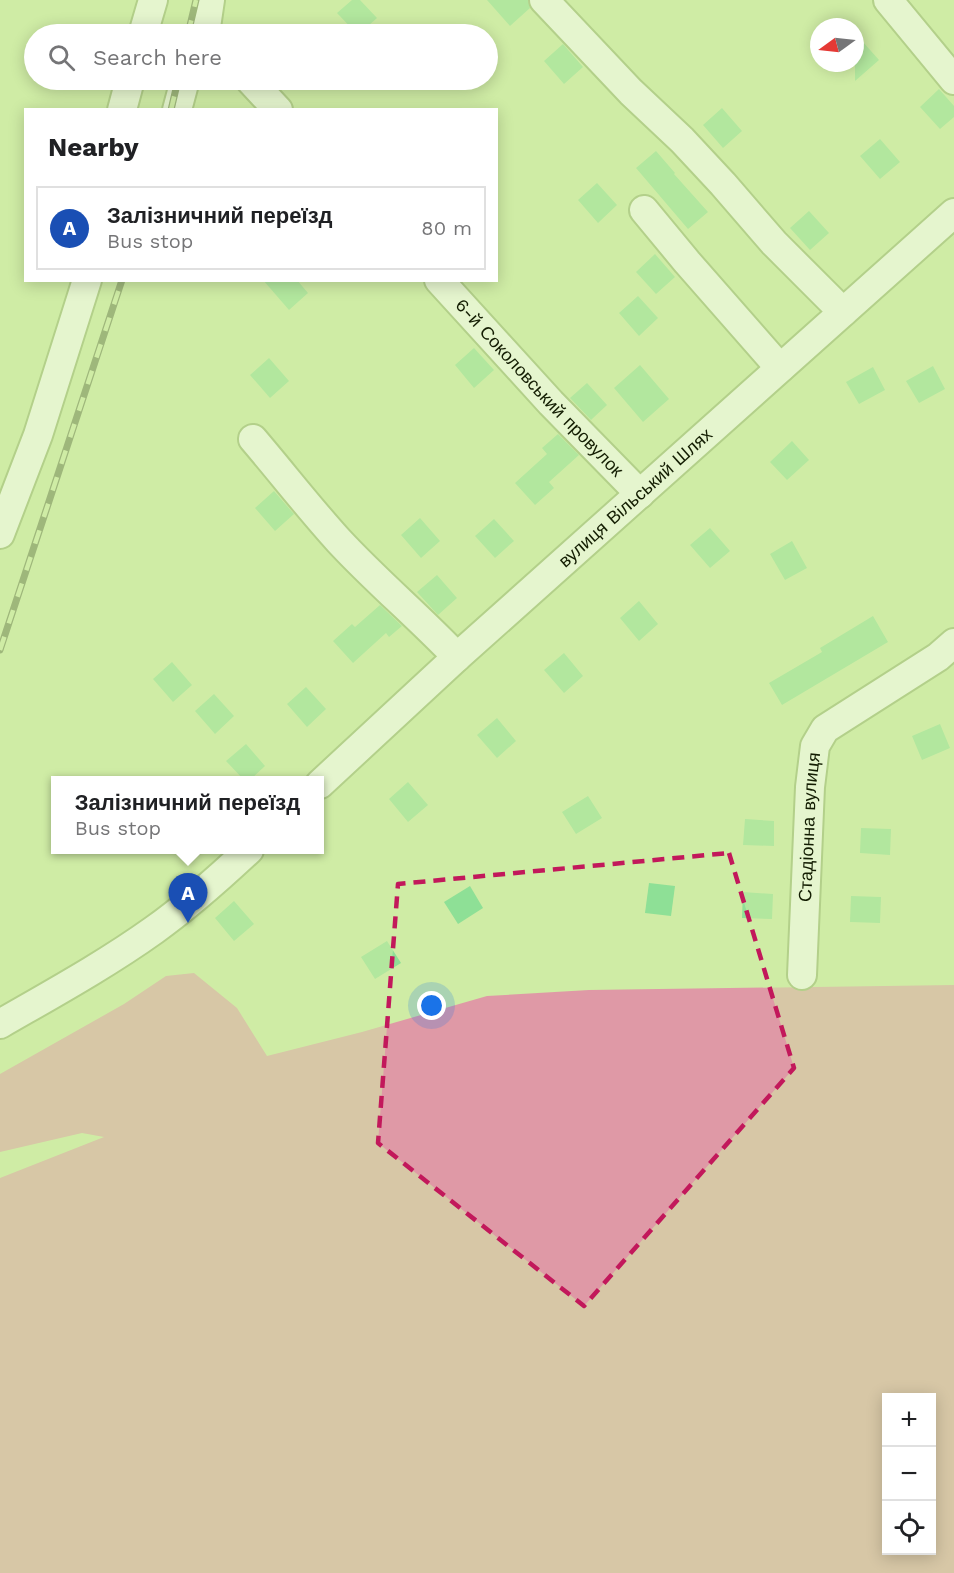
<!DOCTYPE html>
<meta charset="utf-8">
<style>
body{margin:0;font-family:"Work Sans",sans-serif;background:#f6f6f6;color:#202124}
.controls{position:absolute;right:18px;bottom:18px;display:grid;overflow:hidden;border-radius:0px;box-shadow:0 3px 15px #0003}
.controls button{width:54px;height:54px;display:grid;place-items:center;padding:0;border:0;border-bottom:2px solid #e0e0e0;background:#fff;color:#202124;font:30px sans-serif}
.compass{position:absolute;left:810px;top:18px;width:54px;height:54px;border-radius:50%;background:#fff;box-shadow:0 3px 15px #0003;rotate:255deg}
.you{position:absolute;left:432px;top:1006px;width:21px;height:21px;margin:-15px;border:4px solid #fff;border-radius:50%;background:#1a73e8;box-shadow:0 0 0 9px #1a73e833}
.badge{display:grid;place-items:center;width:39px;height:39px;border-radius:50%;background:#2563eb;color:#fff;font-size:20px;font-weight:700}
.pin{position:absolute;translate:-50% -50px;filter:drop-shadow(0 2px 3px #0008)}
.pin::after{content:'';position:absolute;top:32px;width:21px;height:18px;background:inherit;clip-path:polygon(0 0,100% 0,50% 100%)}
.popup{position:absolute;left:51px;top:776px;width:273px;height:78px;box-sizing:border-box;display:grid;place-content:center;border-radius:0px;background:#fff;filter:drop-shadow(0 2px 4px #0005);font-size:20px;white-space:nowrap;color:#757577}
.popup b{font-size:22px;color:#202124}
.popup::after{content:'';position:absolute;left:50%;top:100%;margin-left:-12px;border:12px solid transparent;border-top-color:#fff}
.list{margin:0;padding:0;list-style:none}
h2{display:flex;justify-content:space-between;align-items:center;height:78px;margin:0;padding:0 24px;font-size:26px}
h2 small{font-size:20px;font-weight:400;color:#757577}
.list li{display:grid;grid-template-columns:39px 1fr auto;gap:18px;align-items:center;box-sizing:border-box;height:84px;margin:0 12px 12px;padding:0 12px;border:2px solid #e0e0e0;border-radius:0px}
.list b{display:block;font-size:22px;white-space:nowrap}
.list p{margin:0;font-size:20px;white-space:nowrap;color:#757577}
.list em{font-size:20px;font-style:normal;color:#757577}
.icon{flex:none;width:33px;height:33px;fill:none;stroke:currentColor;stroke-width:2;stroke-linecap:round;stroke-linejoin:round}
.map{position:relative;flex:none;width:954px;height:1573px;overflow:hidden}
.search{position:absolute;background:#fff;box-shadow:0 3px 15px #0003;left:24px;top:24px;width:474px;height:66px;display:flex;align-items:center;gap:15px;box-sizing:border-box;padding:0 21px;border-radius:33px;color:#757577;font-size:22px}
.panel{position:absolute;background:#fff;box-shadow:0 3px 15px #0003;left:24px;top:108px;width:474px;height:174px;border-radius:0px}
.map>svg:first-child{display:block}
.green{fill:#df99a6;fill-rule:evenodd}
.building{fill:#8ee096}
.lines{fill:none;stroke-linecap:round;stroke-linejoin:round}
.minor-casing{stroke:#91ad68;stroke-width:32}
.minor{stroke:#fff;stroke-width:28}
.rail-casing{stroke:#637547;stroke-width:7}
.rail{stroke:#cfeca5;stroke-width:4.5;stroke-dasharray:14;stroke-linecap:butt}
.marked{fill:none;stroke:#c2185b;stroke-width:4.5;stroke-dasharray:12 8;stroke-linejoin:round}
.labels{text-anchor:middle;stroke-width:4.5;stroke-linejoin:round;paint-order:stroke}
.street-label{font-size:18px;fill:#131d02;stroke:#cfeca5}
</style>
<div class="map">
<svg width="954" height="1573" viewBox="0 0 954 1573">
<rect width="100%" height="100%" fill="#cfeca5"/>
<!-- green -->
<path class="green" d="M194 973 237 1008 267 1056 362 1032 487 996 589 990 954 985V1573H0V1178L104 1137 82 1133 0 1152V1074L124 1004 166 976ZM886 1398H932V1550H886Z"/>
<!-- building -->
<g class="building">
<path d="M352 0H360L377 18 359 34H357L337 13Z"/>
<path d="M487 0H528L530 8 510 26Z"/>
<path d="M855 33 879 60 855 81Z"/>
<path d="M563 44 583 67 564 84 544 61Z"/>
<path d="M939 89 954 106V117L940 129 920 107Z"/>
<path d="M722 108 742 131 723 148 703 125Z"/>
<path d="M880 139 900 162 880 179 860 156Z"/>
<path d="M656 151 675 173 674 174 708 212 688 229 636 168Z"/>
<path d="M597 183 617 205 598 223 578 200Z"/>
<path d="M809 211 829 233 810 250 790 228Z"/>
<path d="M655 254 675 277 656 294 636 272Z"/>
<path d="M263 280H297L308 293 289 310Z"/>
<path d="M638 296 658 318 639 336 619 313Z"/>
<path d="M474 348 494 370 474 388 455 365Z"/>
<path d="M269 358 289 381 270 398 250 375Z"/>
<path d="M640 365 669 399 643 422 614 388Z"/>
<path d="M933 366 945 389 919 403 906 381Z"/>
<path d="M873 367 885 390 859 404 846 382Z"/>
<path d="M587 383 607 405 591 420 570 398Z"/>
<path d="M558 434 579 455 549 482 554 488 535 505 515 483 547 454 542 448Z"/>
<path d="M792 441 809 460 787 480 770 462Z"/>
<path d="M274 491 294 514 275 531 255 508Z"/>
<path d="M420 518 440 541 421 558 401 535Z"/>
<path d="M494 519 514 541 495 558 475 536Z"/>
<path d="M710 528 730 551 710 568 690 545Z"/>
<path d="M792 541 807 568 785 580 770 554Z"/>
<path d="M437 575 457 598 438 615 417 592Z"/>
<path d="M639 601 658 624 639 641 620 618Z"/>
<path d="M380 605 402 626 389 637 386 633 353 663 333 641 352 624 355 627Z"/>
<path d="M873 616 888 642 782 705 769 683 822 652 820 648Z"/>
<path d="M564 653 583 676 564 693 544 670Z"/>
<path d="M172 662 192 685 173 702 153 679Z"/>
<path d="M306 687 326 709 307 727 287 704Z"/>
<path d="M214 694 234 716 215 734 195 711Z"/>
<path d="M497 718 516 741 497 758 477 735Z"/>
<path d="M940 724 950 748 922 760 912 736Z"/>
<path d="M246 744 265 766 250 780H244L226 761Z"/>
<path d="M408 782 428 805 408 822 389 799Z"/>
<path d="M588 796 602 818 576 834 562 812Z"/>
<path d="M745 819 774 821V846L743 845Z"/>
<path d="M861 828 891 829 890 855 860 853Z"/>
<path d="M649 883 675 886 671 916 645 913Z"/>
<path d="M470 886 483 908 458 924 444 902Z"/>
<path d="M743 892 773 894 772 919 742 918Z"/>
<path d="M851 896 881 897 880 923 850 922Z"/>
<path d="M234 901 254 924 234 941 215 918Z"/>
<path d="M387 941 401 963 375 979 361 957Z"/>
</g>
<g class="lines">
<defs>
<g id="minor">
<path d="M544 0 631 92 682 140 723 184 774 243 843 312"/>
<path d="M888 0 954 80"/>
<path d="M143 34 153 0"/>
<path d="M205 34 210 0"/>
<path d="M250 80 278 110"/>
<path d="M122 110 130 80"/>
<path d="M177 110 185 80"/>
<path d="M644 210 687 262 780 368"/>
<path id="s1" d="M439 280 551 403 640 494"/>
<path d="M253 439C282 473 309 508 339 541 377 582 419 617 457 657"/>
<path d="M0 534 38 435 87 280"/>
<path id="s2" d="M320 784 457 657 954 213"/>
<path id="s3" d="M802 975 810 787 815 746 825 729 938 657 954 643"/>
<path d="M0 1024C52 994 105 965 154 930 188 906 219 878 249 850"/>
</g>
</defs>
<!-- minor casing -->
<use href="#minor" class="minor-casing"/>
<!-- minor -->
<use href="#minor" class="minor"/>
<defs>
<g id="rail">
<path d="M188 34 196 0"/>
<path d="M171 110 178 80"/>
<path d="M0 650 122 280"/>
</g>
</defs>
<!-- rail casing -->
<use href="#rail" class="rail-casing"/>
<!-- rail -->
<use href="#rail" class="rail"/>
</g>
<!-- marked area -->
<path d="M0 0H954V1573H0ZM729 853 794 1068 584 1306 378 1143 398 884Z" fill="#cfeca5" fill-opacity=".55" fill-rule="evenodd"/>
<path class="marked" d="M729 853 794 1068 584 1306 378 1143 398 884Z"/>
<g class="labels">
<!-- street labels -->
<g class="street-label">
<text dy="6" stroke="none"><textPath href="#s1" startOffset="147">6-й Соколовський провулок</textPath></text>
<text dy="6" stroke="none"><textPath href="#s2" startOffset="426">вулиця Вільський Шлях</textPath></text>
<text dy="6" stroke="none"><textPath href="#s3" startOffset="148">Стадіонна вулиця</textPath></text>
</g>
</g>
</svg>
<div class="controls">
<button>+</button>
<button>−</button>
<button><svg class="icon" aria-label="locate" viewBox="0 0 24 24"><circle cx="12" cy="12" r="6"/><path d="M12 2v4M12 18v4M2 12h4M18 12h4"/></svg></button>
</div>
<svg class="compass" viewBox="-18 -18 36 36"><path d="M0-13l5 13h-10z" fill="#e53935"/><path d="M0 13l5-13h-10z" fill="#757577"/></svg>
<div class="you"></div>
<div class="pin badge" style="left:188px;top:923px;background:#1a4fb4">A</div>
<div class="popup"><b>Залізничний переїзд</b>Bus stop</div>
<div class="search"><svg class="icon" aria-label="search" viewBox="0 0 24 24"><circle cx="10" cy="10" r="6"/><path d="M15 15l6 6"/></svg>Search here</div>
<section class="panel">
<h2>Nearby<small></small></h2>
<ul class="list">
<li><span class="badge" style="background:#1a4fb4">A</span><div><b>Залізничний переїзд</b><p>Bus stop</p></div><em>80 m</em></li>
</ul>
</section>
</div>
